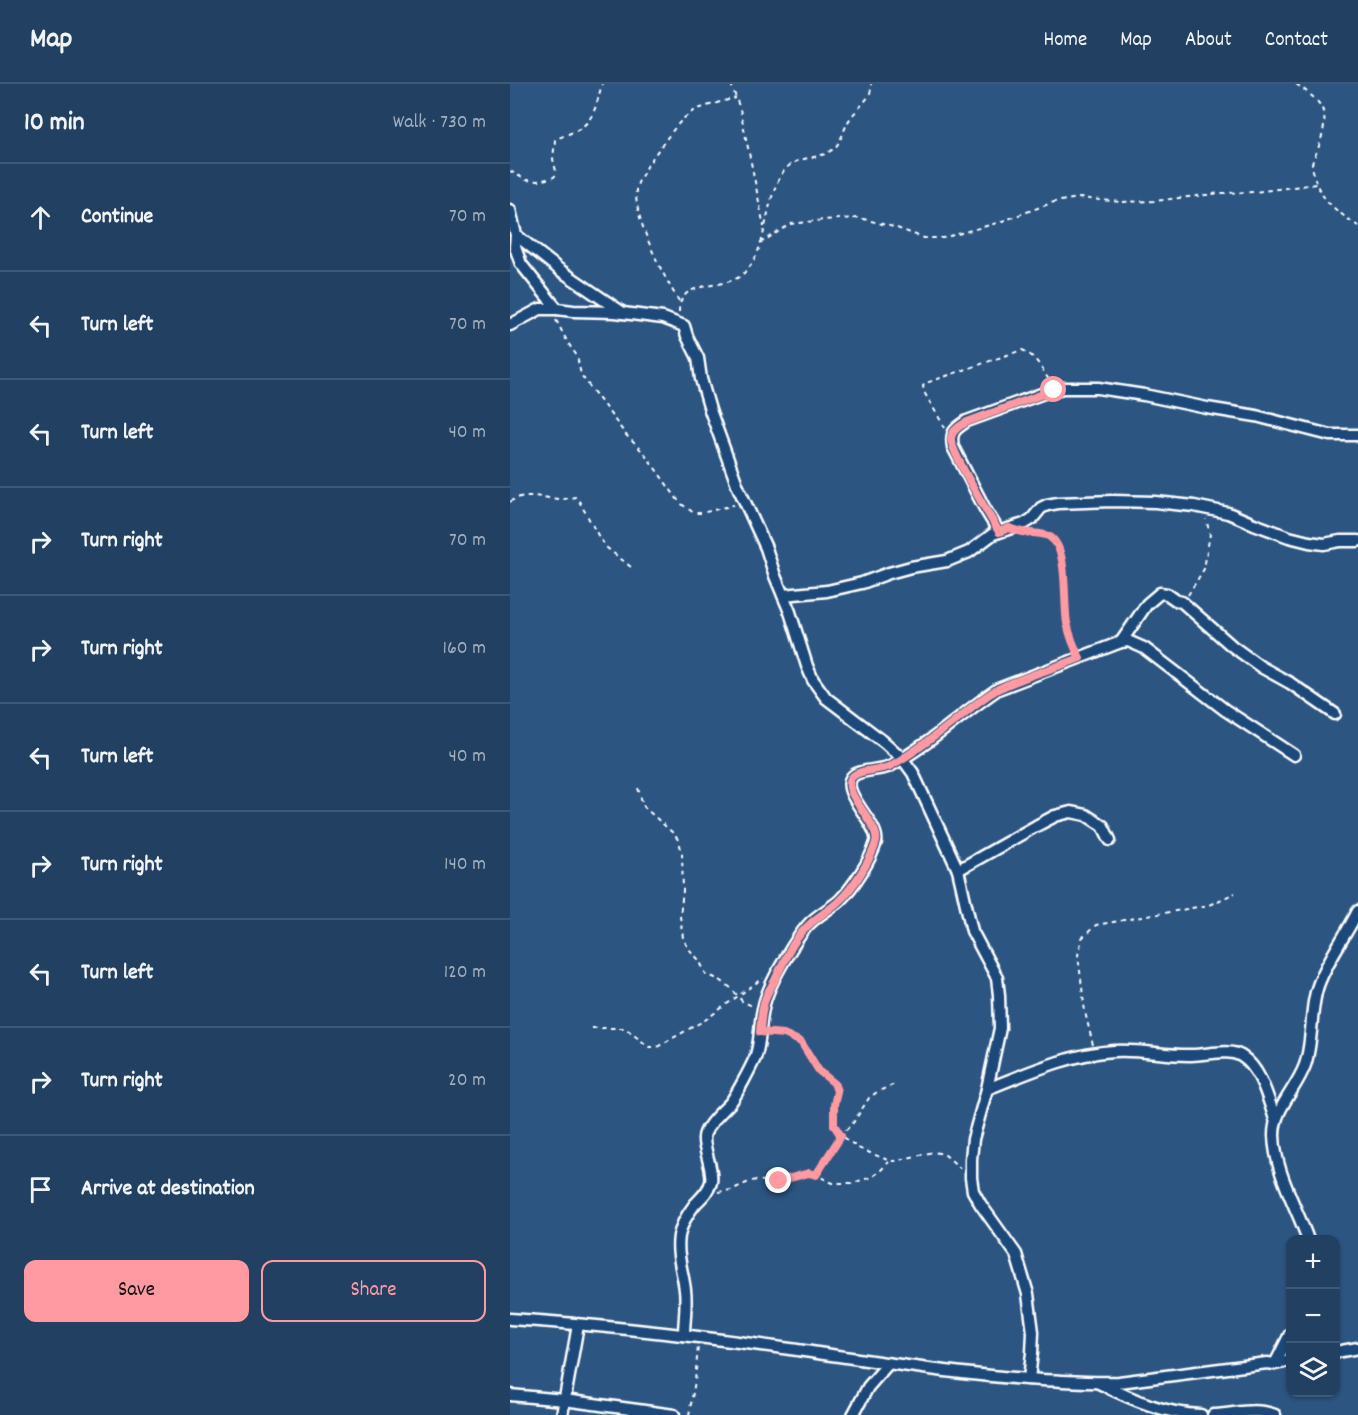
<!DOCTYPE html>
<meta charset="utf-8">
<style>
body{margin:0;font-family:Dekko,sans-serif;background:#2d4b6b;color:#f1f3f6}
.controls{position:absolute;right:18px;bottom:18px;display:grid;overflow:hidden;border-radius:12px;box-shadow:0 2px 4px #0004}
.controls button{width:54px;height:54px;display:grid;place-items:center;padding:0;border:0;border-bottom:2px solid #3e5977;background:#214062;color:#f1f3f6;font:30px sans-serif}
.stop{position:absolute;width:18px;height:18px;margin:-14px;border:4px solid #ff9aa2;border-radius:50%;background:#fff}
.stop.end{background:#ff9aa2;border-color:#fff;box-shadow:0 2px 6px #0008}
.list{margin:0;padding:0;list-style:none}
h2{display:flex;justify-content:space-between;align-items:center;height:78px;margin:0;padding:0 24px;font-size:26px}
h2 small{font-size:20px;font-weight:400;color:#a2afbe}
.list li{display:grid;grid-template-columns:39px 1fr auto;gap:18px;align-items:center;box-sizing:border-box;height:108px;padding:0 24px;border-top:2px solid #3e5977}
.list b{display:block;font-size:22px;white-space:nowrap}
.list em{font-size:20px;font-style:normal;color:#a2afbe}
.actions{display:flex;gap:12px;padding:18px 24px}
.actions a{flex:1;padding:14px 0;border:2px solid #ff9aa2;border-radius:12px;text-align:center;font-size:21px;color:#ff9aa2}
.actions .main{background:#ff9aa2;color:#111}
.icon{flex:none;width:33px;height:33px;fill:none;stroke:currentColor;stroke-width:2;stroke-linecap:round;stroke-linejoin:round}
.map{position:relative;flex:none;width:848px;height:1331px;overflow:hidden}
header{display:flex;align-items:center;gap:36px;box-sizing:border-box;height:84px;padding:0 30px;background:#214062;border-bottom:2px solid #3e5977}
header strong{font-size:28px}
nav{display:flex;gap:33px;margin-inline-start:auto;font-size:21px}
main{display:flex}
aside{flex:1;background:#214062}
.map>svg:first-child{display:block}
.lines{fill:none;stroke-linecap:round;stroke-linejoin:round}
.minor-casing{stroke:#fff;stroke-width:15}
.path{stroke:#fff;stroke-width:2;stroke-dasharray:4.5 4.5;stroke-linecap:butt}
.minor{stroke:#1f4a7a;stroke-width:10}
.route{stroke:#ff9aa2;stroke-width:8}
</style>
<header>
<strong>Map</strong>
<nav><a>Home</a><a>Map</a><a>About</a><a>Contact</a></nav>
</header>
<main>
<aside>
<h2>10 min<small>Walk · 730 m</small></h2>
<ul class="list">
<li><svg class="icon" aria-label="ahead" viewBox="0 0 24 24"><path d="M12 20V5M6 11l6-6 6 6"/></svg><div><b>Continue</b></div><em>70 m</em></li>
<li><svg class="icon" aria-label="left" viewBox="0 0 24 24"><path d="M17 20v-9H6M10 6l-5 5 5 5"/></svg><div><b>Turn left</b></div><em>70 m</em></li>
<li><svg class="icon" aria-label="left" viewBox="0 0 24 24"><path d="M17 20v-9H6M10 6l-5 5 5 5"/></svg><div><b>Turn left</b></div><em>40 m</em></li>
<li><svg class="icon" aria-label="right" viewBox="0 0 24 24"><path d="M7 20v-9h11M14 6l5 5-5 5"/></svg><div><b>Turn right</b></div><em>70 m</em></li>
<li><svg class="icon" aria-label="right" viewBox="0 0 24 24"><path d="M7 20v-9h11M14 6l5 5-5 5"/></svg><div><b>Turn right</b></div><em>160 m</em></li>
<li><svg class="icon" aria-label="left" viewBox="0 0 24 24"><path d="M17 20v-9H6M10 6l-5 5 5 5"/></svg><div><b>Turn left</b></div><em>40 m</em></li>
<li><svg class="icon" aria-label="right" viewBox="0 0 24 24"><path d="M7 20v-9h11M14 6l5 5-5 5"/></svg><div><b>Turn right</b></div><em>140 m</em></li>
<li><svg class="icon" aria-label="left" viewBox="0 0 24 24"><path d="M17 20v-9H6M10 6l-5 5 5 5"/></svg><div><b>Turn left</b></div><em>120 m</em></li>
<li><svg class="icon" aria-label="right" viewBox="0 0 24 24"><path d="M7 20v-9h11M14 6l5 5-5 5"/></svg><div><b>Turn right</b></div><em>20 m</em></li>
<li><svg class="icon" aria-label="arrive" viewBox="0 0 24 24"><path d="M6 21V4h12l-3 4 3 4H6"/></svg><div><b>Arrive at destination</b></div></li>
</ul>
<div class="actions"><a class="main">Save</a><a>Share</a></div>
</aside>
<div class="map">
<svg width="848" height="1331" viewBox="0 0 848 1331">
<rect width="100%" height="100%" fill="#2c5582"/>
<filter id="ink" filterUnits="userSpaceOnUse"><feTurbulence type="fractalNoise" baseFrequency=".0167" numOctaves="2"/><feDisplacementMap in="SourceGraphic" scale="12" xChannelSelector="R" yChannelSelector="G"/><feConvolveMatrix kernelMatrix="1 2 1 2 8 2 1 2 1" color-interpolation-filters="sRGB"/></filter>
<g filter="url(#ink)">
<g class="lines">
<defs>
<g id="minor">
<path d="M0 126 6 151 5 163 11 180 47 225"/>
<path d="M6 151 50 186 113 229"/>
<path d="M0 241 30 225H47L63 227 105 228 153 234 174 242 177 252 188 274 191 295 200 326 228 403 256 464 265 492 280 528 297 582 303 596 316 614 374 658 392 674 403 689 448 786 462 847 487 894 489 911 490 944 477 1005 463 1055 461 1075V1094L463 1107 471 1121 506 1170 518 1210 523 1248 522 1269 519 1295"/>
<path d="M489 448 475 425 443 363C440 348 445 345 457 337L534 309 553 304H588L634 311 697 324 746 332 820 351H848"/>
<path d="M273 511 317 507 352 499 379 489 401 483 437 477 459 468 483 450 514 440 522 435 531 424 537 421 548 419 602 417 645 418 684 422 718 429 744 440 779 453 799 458 814 460 830 457H848"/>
<path d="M611 558 637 520 650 509 657 510 667 517 672 518 722 562 751 583 780 599 825 630"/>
<path d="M448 786 526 742 545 732 561 728 576 731 593 742 600 756"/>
<path d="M477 1005C518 989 559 970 604 967 630 965 656 972 682 971 697 971 719 964 731 972 751 984 758 1015 765 1035"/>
<path d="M798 1156C786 1121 765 1089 764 1051 764 1024 786 1006 795 981 804 955 799 924 809 899 818 875 836 851 848 827"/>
<path d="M0 1235C94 1241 187 1252 280 1265 364 1277 447 1291 532 1296 558 1297 583 1299 609 1298L757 1279 765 1280 780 1277"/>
<path d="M174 1251C174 1237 177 1221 175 1206 173 1188 166 1171 169 1152 171 1141 178 1129 185 1120 191 1114 199 1107 201 1098 204 1083 190 1060 195 1049 200 1037 212 1028 221 1018 228 1008 240 985 245 974 251 959 249 941 253 925 256 908 266 890 275 875 282 863 289 851 298 841 307 831 320 825 330 816 343 803 361 776 366 758 370 740 329 709 342 693 348 685 370 687 380 682 419 661 451 630 488 605L611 558 618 557 634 564 715 626 784 671"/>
<path d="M826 1268 848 1264"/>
<path d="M765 1280 780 1250"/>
<path d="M589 1299C621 1315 655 1330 691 1331"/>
<path d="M0 1311 54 1316 164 1331"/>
<path d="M52 1331 68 1241"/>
<path d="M343 1331 358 1303 378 1280"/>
<path d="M703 1331C725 1330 744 1323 765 1331"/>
</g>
</defs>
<!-- minor casing -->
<use href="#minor" class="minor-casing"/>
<!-- path -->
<g class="path">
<path d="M221 0 230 25 244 93 254 143"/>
<path d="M786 0C815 20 820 28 809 62 807 68 803 75 802 80 802 83 803 87 804 90 808 115 828 128 848 142"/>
<path d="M0 87 16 96 28 97 42 94 45 92 46 87 43 75 45 56C52 52 60 50 67 46 85 37 87 17 92 0"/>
<path d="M250 159 281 140 314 136 350 134 387 144 414 154H433L487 139 544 118 569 114 612 118 644 117 712 109 745 108 806 100"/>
<path d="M169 217C153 192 124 135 126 106 126 94 162 46 171 37 174 34 179 30 182 28 196 21 211 18 226 14"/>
<path d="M169 228C169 193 213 208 233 190 259 168 253 117 273 88 286 70 307 77 322 66 331 60 333 47 338 38 343 29 352 22 358 13 361 9 361 5 361 0"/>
<path d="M46 236 58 259 67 272 71 291 116 351 135 370 170 419 184 429H192L224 421"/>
<path d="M435 344 414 308 413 302 416 299 512 266C525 271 532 285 539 296"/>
<path d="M0 418C15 407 32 414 49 415 55 415 60 414 65 413L69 417 89 453 97 464 121 483"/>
<path d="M521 449C531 450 540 451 546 459 557 473 554 497 555 514 555 530 558 549 565 564"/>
<path d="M678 511 694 485 700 450 696 435"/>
<path d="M128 704 133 721 136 725 164 750 169 757 172 769 173 807 170 832 173 854 178 864 189 876 196 890 210 896 221 904 232 917 244 923"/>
<path d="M82 944H115L139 963H147L195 936 253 894"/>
<path d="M261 949 274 950 291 958 309 987 324 999 327 1007 324 1021V1041L331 1051 348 1064 380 1077H385L423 1068 434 1070 450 1084"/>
<path d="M583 961 575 928 568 871 572 854 586 841 699 821 725 809"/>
<path d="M306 1091 331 1051 343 1039 359 1014 367 1008 387 999"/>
<path d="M208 1108 221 1106 241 1097 248 1096 263 1099 299 1090 306 1091 323 1099H342L362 1093 371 1086 379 1078"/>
<path d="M179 1331 185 1297 188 1262"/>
</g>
<!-- minor -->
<use href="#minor" class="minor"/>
</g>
</g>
<g class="lines" filter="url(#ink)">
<!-- route -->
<path class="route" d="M269 1097 299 1089 306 1091 331 1052 324 1041V1021L327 1007 324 999 309 987 291 958 274 950 250 948C251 937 251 924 256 913 258 907 262 902 265 896 274 877 284 853 301 839 310 831 321 825 330 816 343 804 361 776 366 758 371 740 329 708 342 693 349 685 370 687 380 682 406 668 429 649 451 632 463 622 475 612 488 605 514 592 543 585 570 574 564 563 560 552 557 539 553 518 559 465 540 453 532 448 521 450 513 448 508 447 503 445 499 444L489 448C481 434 440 367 441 354 442 346 451 341 457 338L544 306"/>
</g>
</svg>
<div class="controls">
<button>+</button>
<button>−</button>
<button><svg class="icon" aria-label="layers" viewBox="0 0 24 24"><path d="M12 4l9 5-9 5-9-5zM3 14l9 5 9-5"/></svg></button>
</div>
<div class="stop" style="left:544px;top:306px"></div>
<div class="stop end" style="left:269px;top:1097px"></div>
</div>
</main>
